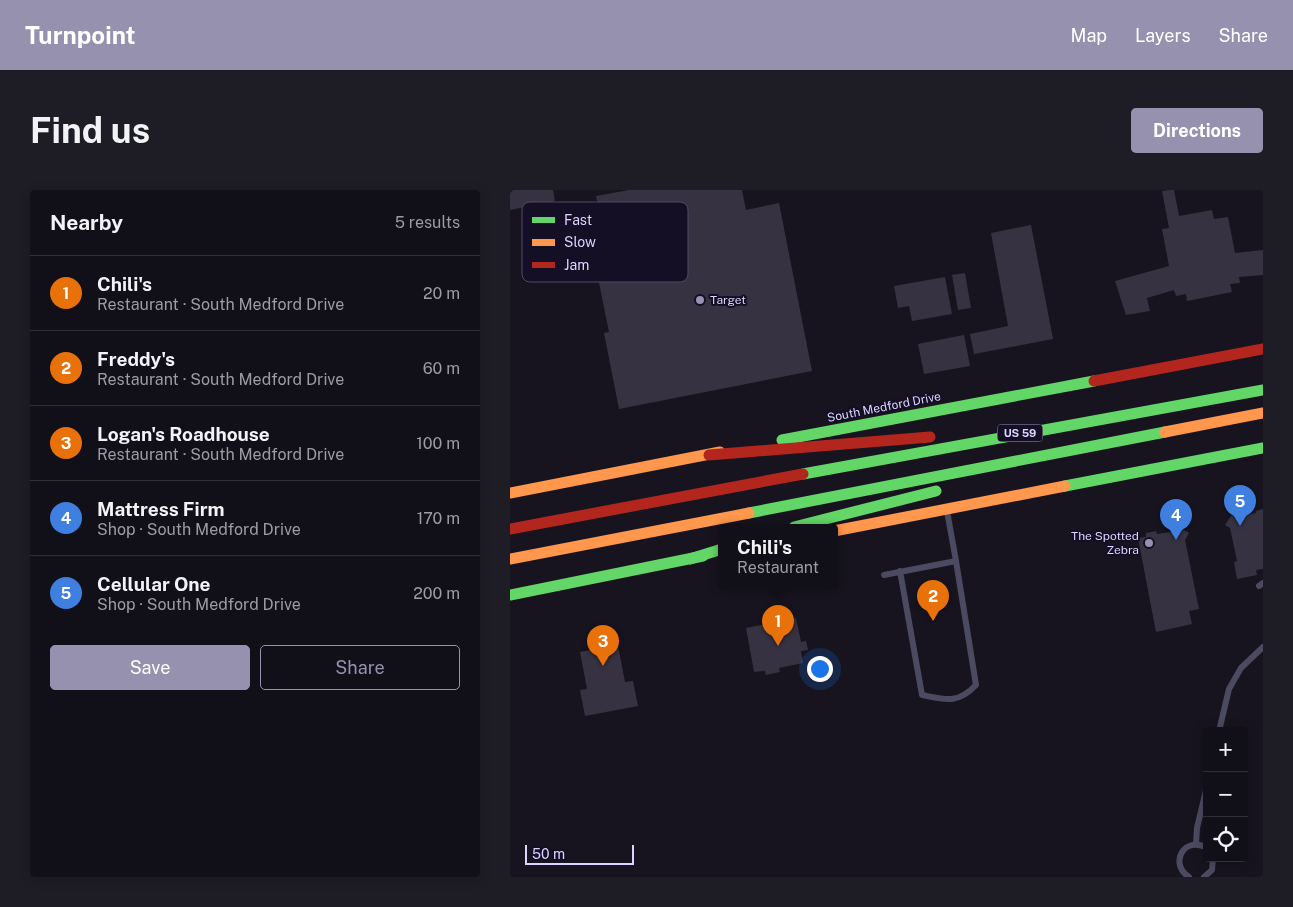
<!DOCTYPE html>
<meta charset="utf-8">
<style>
body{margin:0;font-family:"Public Sans",sans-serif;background:#1e1d25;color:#f1f3f6}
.controls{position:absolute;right:15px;bottom:15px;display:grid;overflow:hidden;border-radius:5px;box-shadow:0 2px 12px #0003}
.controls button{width:45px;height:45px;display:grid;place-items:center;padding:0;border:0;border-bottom:1px solid #302f37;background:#110f18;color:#f1f3f6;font:25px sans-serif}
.scale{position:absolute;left:15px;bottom:12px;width:109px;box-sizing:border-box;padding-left:5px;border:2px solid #dcd4fe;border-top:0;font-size:14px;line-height:18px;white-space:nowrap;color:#dcd4fe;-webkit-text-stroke:4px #140f25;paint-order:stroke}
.you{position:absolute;left:309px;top:478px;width:18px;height:18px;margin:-12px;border:4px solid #fff;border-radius:50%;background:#1a73e8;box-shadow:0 0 0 8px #1a73e833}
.badge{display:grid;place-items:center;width:32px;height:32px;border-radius:50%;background:#9791b0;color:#fff;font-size:16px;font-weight:700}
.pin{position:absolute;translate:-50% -41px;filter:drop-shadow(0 1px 2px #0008)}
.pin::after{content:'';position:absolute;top:26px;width:18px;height:15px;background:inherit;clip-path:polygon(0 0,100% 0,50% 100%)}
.popup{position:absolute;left:208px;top:334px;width:120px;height:65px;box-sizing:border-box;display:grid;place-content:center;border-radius:5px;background:#110f18;filter:drop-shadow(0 1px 4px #0005);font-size:16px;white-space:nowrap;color:#9c9ca2}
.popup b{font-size:19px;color:#f1f3f6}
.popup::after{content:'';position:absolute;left:50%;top:100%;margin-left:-10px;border:10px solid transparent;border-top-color:#110f18}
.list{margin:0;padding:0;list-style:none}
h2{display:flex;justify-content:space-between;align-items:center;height:65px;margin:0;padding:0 20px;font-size:21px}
h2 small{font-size:16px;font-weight:400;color:#9c9ca2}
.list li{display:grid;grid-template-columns:32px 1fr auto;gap:15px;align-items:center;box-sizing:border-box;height:75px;padding:0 20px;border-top:1px solid #302f37}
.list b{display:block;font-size:19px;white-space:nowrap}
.list p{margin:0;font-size:16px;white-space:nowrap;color:#9c9ca2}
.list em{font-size:16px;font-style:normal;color:#9c9ca2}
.actions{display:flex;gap:10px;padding:15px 20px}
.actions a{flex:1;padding:11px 0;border:1px solid #9791b0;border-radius:5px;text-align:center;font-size:18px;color:#9791b0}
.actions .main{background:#9791b0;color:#fff}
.icon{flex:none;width:28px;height:28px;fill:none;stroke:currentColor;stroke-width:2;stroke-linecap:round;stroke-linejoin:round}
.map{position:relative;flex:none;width:753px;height:687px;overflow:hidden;border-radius:5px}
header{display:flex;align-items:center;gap:30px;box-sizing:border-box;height:70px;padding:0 25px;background:#9791b0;color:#fff}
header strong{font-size:24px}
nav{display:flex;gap:28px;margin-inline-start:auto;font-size:18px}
.intro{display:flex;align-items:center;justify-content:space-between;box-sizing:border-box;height:120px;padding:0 30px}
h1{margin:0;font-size:35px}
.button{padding:12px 22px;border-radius:5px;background:#9791b0;color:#fff;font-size:18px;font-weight:700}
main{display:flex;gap:30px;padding:0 30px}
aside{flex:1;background:#110f18;border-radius:5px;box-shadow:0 2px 12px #0003}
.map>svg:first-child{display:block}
.building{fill:#363242}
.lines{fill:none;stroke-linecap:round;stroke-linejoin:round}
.lane{stroke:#4c4a60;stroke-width:6}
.fast{stroke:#63d668;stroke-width:11}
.slow{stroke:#ff974d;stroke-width:11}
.jam{stroke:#b3261e;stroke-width:11}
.poi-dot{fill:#9791b0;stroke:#140f25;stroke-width:2}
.labels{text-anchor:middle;stroke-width:4;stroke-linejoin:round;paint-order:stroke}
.shield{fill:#140f25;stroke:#a099bd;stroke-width:1}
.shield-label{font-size:11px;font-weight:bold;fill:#dcd4fe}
.poi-label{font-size:12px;fill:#dcd4fe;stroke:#140f25;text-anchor:start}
.street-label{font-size:12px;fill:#dcd4fe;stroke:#140f25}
.key{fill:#140f25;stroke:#504a66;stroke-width:1}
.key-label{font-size:14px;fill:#dcd4fe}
</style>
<header>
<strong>Turnpoint</strong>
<nav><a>Map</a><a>Layers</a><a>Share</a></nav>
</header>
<div class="intro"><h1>Find us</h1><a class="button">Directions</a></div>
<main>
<aside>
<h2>Nearby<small>5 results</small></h2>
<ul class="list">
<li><span class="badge" style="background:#e8710a">1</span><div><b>Chili's</b><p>Restaurant · South Medford Drive</p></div><em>20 m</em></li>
<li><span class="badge" style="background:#e8710a">2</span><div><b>Freddy's</b><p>Restaurant · South Medford Drive</p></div><em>60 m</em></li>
<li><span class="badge" style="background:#e8710a">3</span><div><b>Logan's Roadhouse</b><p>Restaurant · South Medford Drive</p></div><em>100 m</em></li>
<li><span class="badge" style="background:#3f7fe0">4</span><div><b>Mattress Firm</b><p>Shop · South Medford Drive</p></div><em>170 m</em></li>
<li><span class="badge" style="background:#3f7fe0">5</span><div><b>Cellular One</b><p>Shop · South Medford Drive</p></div><em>200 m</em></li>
</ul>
<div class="actions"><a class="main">Save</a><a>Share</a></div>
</aside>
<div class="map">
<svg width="753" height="687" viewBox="0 0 753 687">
<rect width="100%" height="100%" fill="#171420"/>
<!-- building -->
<g class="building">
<path d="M0 0H43L45 11 0 20Z"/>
<path d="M119 0H232L236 20 269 13 302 181 109 219 94 143 99 142 86 78 100 76 86 6Z"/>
<path d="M660 0H664L669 26 702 20 704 29 718 27 725 63 753 60V85L729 87 730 93 720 94 722 102 677 111 676 104 666 106 664 100 637 108 640 121 616 125 605 91 659 76 652 39 659 38 652 1Z"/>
<path d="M521 35 543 149 464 164 460 144 498 136 481 43Z"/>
<path d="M455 83 461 118 448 120 442 85Z"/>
<path d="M435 87 442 124 402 131 399 116 388 118 384 96Z"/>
<path d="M454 145 460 176 414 184 408 154Z"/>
<path d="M753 319V379L746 380 747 385 727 389 724 372 727 371 720 338 715 335 723 323 728 326 746 323V321Z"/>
<path d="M666 335 679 343 675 350 689 419 679 421 682 434 646 442 628 348 636 347V343L646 341 647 344 661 342Z"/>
<path d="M274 425 275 430 286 428 291 452 296 451 298 460 291 461 293 473 269 478 270 482 256 485 255 481 244 482 236 438 261 433V428Z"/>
<path d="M104 449 105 457 108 456 115 492 123 491 128 516 75 526 70 500 77 499 70 462 86 459 85 453Z"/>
</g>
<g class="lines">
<!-- lane -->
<g class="lane">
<path d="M390 381 412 505C436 510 448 514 466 495L446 371"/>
<path d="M374 385 446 371 437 321"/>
<path d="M749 396 753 393"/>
<path d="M709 541 719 499 731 478 753 457"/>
<path d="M686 654 687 638 697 596"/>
<path d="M679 687C658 673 675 645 697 658"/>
<path d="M694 687 702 680 703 668"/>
</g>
<!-- fast -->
<g class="fast">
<path d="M272 250 584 191"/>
<path d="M293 284 753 200"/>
<path d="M555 296 753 258"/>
<path d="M239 323 655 242"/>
<path d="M284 337 426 301"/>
<path d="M180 369 212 359"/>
<path d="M0 405 193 366"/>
</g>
<!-- slow -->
<g class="slow">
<path d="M655 242 753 223"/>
<path d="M0 303 210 262"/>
<path d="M324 341 555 296"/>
<path d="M0 369 239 323"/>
</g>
<!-- jam -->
<g class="jam">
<path d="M584 191 753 159"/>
<path d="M199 265 420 247"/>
<path d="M0 339 293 284"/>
</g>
</g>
<!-- markers -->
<g class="poi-dot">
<circle cx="190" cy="110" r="5"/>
<circle cx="639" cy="353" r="5"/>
</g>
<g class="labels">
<!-- shield labels -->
<rect class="shield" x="487.5" y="234.5" width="45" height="17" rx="4"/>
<g class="shield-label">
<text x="510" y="247">US 59</text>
</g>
<!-- poi labels -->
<g class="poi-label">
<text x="200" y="114">Target</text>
<text x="629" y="350" text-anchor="end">The Spotted<tspan x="629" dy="14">Zebra</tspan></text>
</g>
<!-- street labels -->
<g class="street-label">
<text transform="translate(374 217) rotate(-11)" y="4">South Medford Drive</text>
</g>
</g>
<!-- legend -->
<rect x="12" y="12" width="166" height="80" rx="8" class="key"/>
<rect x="22" y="27" width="23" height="6" fill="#63d668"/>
<rect x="22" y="49" width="23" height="7" fill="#ff974d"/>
<rect x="22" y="72" width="23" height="6" fill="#b3261e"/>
<g class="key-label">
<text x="54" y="35">Fast</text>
<text x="54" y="57">Slow</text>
<text x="54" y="80">Jam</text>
</g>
</svg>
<div class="controls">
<button>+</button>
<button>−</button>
<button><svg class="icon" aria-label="locate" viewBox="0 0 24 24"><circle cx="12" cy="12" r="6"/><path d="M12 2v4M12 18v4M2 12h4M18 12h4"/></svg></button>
</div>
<div class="scale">50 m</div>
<div class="you"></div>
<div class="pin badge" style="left:268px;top:456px;background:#e8710a">1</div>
<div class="popup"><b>Chili's</b>Restaurant</div>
<div class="pin badge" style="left:423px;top:431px;background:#e8710a">2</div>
<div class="pin badge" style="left:93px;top:476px;background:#e8710a">3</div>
<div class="pin badge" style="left:666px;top:350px;background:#3f7fe0">4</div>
<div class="pin badge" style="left:730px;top:336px;background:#3f7fe0">5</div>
</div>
</main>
